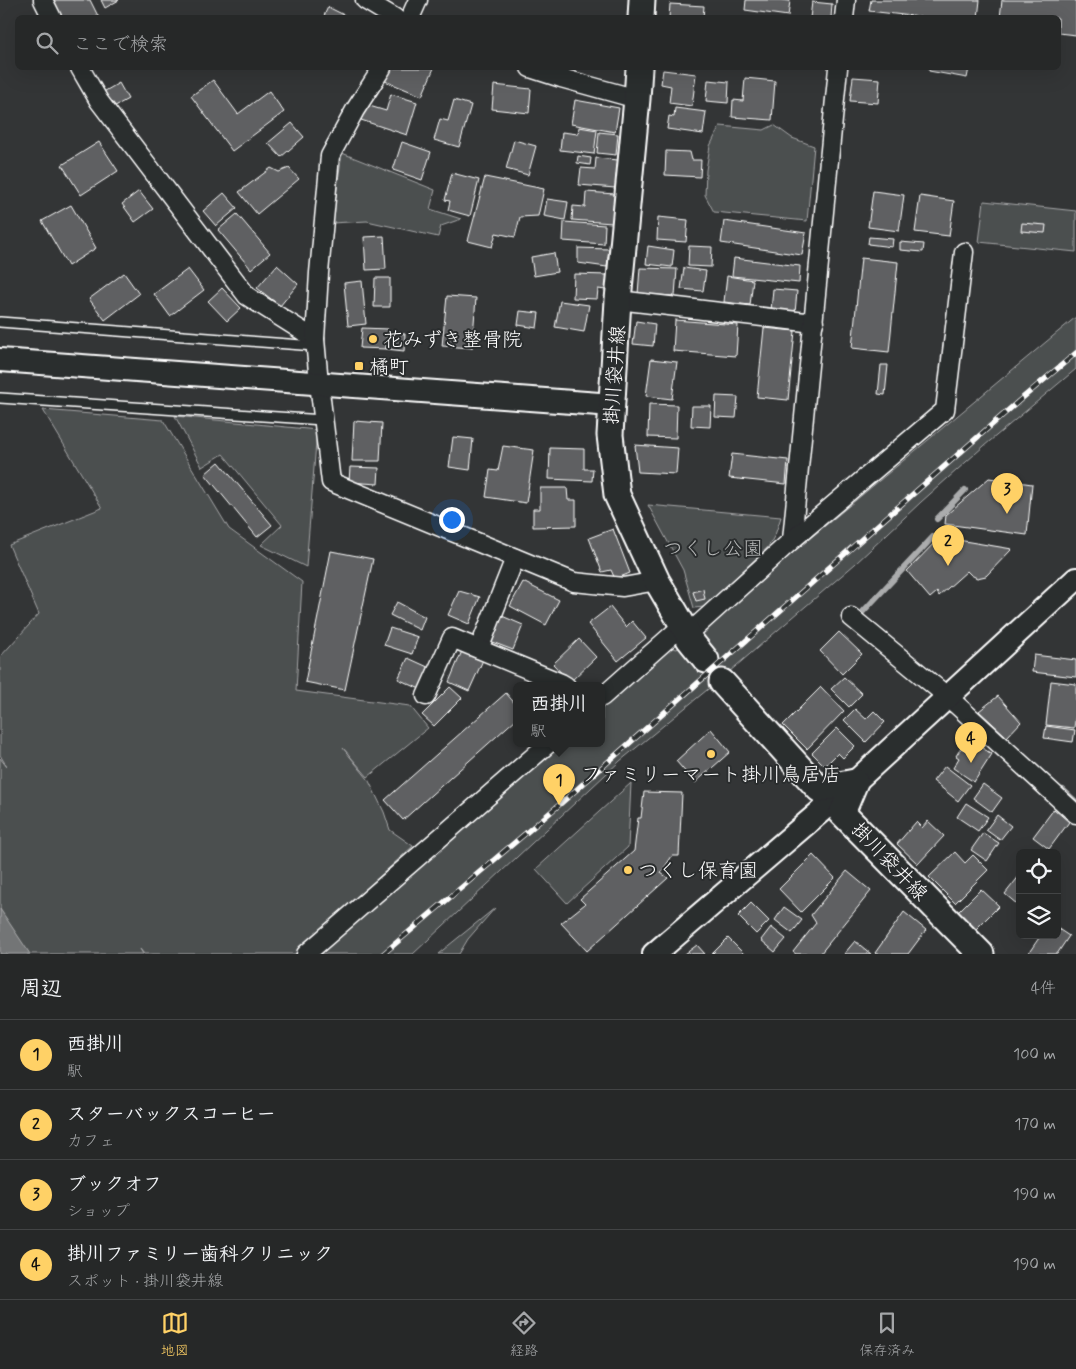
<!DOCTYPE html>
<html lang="ja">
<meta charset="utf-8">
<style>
body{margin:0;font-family:Mynerve,"Klee One",sans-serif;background:#323434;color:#f1f3f6}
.controls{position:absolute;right:15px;bottom:15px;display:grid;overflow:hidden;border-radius:8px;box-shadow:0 5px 20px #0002}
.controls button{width:45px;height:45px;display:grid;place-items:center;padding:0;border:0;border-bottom:1px solid #424445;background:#262828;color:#f1f3f6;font:25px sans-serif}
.you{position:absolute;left:451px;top:519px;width:18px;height:18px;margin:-12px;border:4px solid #fff;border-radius:50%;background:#1a73e8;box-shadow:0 0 0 8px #1a73e833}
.badge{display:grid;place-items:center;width:32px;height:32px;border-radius:50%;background:#ffd166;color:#111;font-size:16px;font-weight:700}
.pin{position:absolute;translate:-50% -41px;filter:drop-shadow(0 1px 2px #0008)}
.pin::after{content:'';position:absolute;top:26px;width:18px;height:15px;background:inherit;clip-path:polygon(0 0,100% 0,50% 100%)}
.popup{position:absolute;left:513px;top:682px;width:92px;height:65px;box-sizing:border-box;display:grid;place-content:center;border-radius:8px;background:#262828;filter:drop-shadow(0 1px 4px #0005);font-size:16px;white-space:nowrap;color:#a4a6a8}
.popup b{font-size:19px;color:#f1f3f6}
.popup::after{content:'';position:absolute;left:50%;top:100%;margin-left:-10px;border:10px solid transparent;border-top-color:#262828}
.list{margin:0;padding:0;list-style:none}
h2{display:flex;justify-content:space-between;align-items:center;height:65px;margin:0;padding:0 20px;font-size:21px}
h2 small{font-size:16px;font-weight:400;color:#a4a6a8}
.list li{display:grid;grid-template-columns:32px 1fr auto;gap:15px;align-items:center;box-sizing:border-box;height:70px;padding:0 20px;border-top:1px solid #424445}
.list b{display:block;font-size:19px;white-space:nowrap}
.list p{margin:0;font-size:16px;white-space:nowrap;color:#a4a6a8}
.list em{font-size:16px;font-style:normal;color:#a4a6a8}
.icon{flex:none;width:28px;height:28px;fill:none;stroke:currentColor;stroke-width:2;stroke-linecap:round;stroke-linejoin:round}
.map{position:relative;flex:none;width:1076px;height:954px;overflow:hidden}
.search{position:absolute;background:#262828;box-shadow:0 5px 20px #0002;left:15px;right:15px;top:15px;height:55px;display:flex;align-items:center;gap:12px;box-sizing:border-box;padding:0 18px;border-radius:8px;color:#a4a6a8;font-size:19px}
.sheet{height:345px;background:#262828}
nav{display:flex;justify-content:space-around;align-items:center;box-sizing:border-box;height:70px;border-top:1px solid #424445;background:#262828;font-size:14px;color:#a4a6a8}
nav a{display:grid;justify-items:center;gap:2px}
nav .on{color:#ffd166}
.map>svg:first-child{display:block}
.green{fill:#4c4f50;stroke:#a6a7a8}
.water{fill:#737576;stroke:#abacad}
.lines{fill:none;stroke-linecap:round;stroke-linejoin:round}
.stream{stroke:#abacad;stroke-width:6}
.building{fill:#5f6162;stroke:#fff}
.service-casing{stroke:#fff;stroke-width:12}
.minor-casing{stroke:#fff;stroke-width:21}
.tertiary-casing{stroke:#fff;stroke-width:26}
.secondary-casing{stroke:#fff;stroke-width:29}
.service{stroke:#2a2d2e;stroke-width:9}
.minor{stroke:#2a2d2e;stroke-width:18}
.tertiary{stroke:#2a2d2e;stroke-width:22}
.secondary{stroke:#2a2d2e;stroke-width:25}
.rail-casing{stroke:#fff;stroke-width:5.5}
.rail{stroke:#2a2d2e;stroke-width:4;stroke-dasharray:11;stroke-linecap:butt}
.poi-dot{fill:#ffd166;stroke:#2a2d2e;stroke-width:2}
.labels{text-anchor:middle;stroke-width:4;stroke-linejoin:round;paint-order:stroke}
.poi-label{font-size:20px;fill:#fff;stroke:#2a2d2e;text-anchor:start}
.street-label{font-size:20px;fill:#fff;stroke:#2a2d2e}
.park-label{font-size:20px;fill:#b7b9b9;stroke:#2a2d2e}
</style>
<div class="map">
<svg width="1076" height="954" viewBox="0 0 1076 954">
<rect width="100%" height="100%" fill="#333536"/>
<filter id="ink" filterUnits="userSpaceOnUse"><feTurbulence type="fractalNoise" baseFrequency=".02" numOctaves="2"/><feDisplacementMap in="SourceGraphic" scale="10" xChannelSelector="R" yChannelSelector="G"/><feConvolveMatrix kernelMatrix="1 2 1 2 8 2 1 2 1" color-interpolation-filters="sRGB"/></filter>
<g filter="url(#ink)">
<!-- green -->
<g class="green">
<path d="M774 125 792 138 814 146 807 221 714 212 705 195 706 170 710 146 720 126 764 130Z"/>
<path d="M342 153 435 190 430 209 461 219 441 226 438 237 367 221 332 223Z"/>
<path d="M984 201 1076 211V252L979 242Z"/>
<path d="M1076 317V369L984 446 921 502 855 564 729 672 620 761 413 954H311L556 744H602V705L669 647 677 649Z"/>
<path d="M43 410 163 420 229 529 302 582 296 691 410 706 428 728 368 777 343 748 368 779 384 812 390 830 413 846 295 954H144L140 949 143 954H27L0 919V758L7 767 0 755V657L39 614 9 545 102 508Z"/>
<path d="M175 416 317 430 306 567 261 545 282 525 223 454 202 467Z"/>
<path d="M648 505 781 517 775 535 768 547 704 607 694 608 683 570Z"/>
<path d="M631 783 628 847 567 903 536 869Z"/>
<path d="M495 908 468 939 459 954H438Z"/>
</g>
<!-- water -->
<path class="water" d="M0 909 30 954H0Z"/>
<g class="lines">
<!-- stream -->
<g class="stream">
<path d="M937 519 965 490"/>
<path d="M862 620 858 617 933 537"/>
<path d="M1063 790 1076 802"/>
</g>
</g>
<!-- building -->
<g class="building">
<path d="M49 0H90L99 18H59Z"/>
<path d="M101 0H119L105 8Z"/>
<path d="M746 0H781L790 1 788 16 745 10Z"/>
<path d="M871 0H980L978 18H929L869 11Z"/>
<path d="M1002 0H1076V35L1058 33V18H1000Z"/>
<path d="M812 2 832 4 831 18H810Z"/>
<path d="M670 4 704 6 703 18H669Z"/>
<path d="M328 7 350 18H323Z"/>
<path d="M391 68H434L422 96 385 81Z"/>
<path d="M929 68H969L967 78 929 71Z"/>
<path d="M663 70 696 74 692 106 669 103 671 86 661 84Z"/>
<path d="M853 77 880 79 878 103 850 101Z"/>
<path d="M745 78 775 81 772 120 732 117 733 100 743 101Z"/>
<path d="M213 80 238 114 269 91 284 112 232 151 191 96Z"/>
<path d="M708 80 729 82 728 103 706 101Z"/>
<path d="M119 83 128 99 108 110 100 94Z"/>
<path d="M494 85 531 89 529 113 492 109Z"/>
<path d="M391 94 417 102 407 135 361 120 366 105 386 111Z"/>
<path d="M454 100 471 105 459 147 434 140 440 119 448 121Z"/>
<path d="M575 100 619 108 615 132 571 124Z"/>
<path d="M675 108 706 112 703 134 667 129 669 116 674 117Z"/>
<path d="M292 123 304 137 281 157 268 143Z"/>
<path d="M579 127 597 130 594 154 560 150 562 132 578 134Z"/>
<path d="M599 132 618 134 616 155 597 153Z"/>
<path d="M514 140 536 146 528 175 506 169Z"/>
<path d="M99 142 118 171 81 195 62 165Z"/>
<path d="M402 142 431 152 422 180 393 170Z"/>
<path d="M666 151 690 152 692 160H701L700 177 665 175Z"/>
<path d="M578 156 591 158 590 165 577 163Z"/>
<path d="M596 158 618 160 615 188 579 185 581 168 595 169Z"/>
<path d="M271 168 279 172 289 168 299 179 257 214 239 192Z"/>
<path d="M452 173 479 180 470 216 448 210 450 201 445 200Z"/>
<path d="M485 177 544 189 538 216 520 217 515 237 496 233 492 247 468 241Z"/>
<path d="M139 191 153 209 135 222 122 204Z"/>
<path d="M873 191 904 195 899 231 868 227Z"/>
<path d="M586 192 615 194 612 223 572 220 573 206 585 207Z"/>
<path d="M224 193 237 208 216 226 203 211Z"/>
<path d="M920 196 954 201 949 236 915 232Z"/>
<path d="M547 199 568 202 565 220 544 216Z"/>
<path d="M71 205 96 248 68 266 42 221Z"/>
<path d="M237 214 270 253 251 269 218 230Z"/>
<path d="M658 217 688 220 686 242 657 240Z"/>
<path d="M724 221 806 233 802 255 721 243Z"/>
<path d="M564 222 605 225 604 244 563 241Z"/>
<path d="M1022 223 1046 225 1045 233 1021 231Z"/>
<path d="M384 236 386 269 366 270 364 237Z"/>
<path d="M869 237 893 239 892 247 868 244Z"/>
<path d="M900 242 924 244 923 252 900 250Z"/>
<path d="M648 246 674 250 672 267 646 264Z"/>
<path d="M689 246 712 247 711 267 688 266Z"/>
<path d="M578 248 609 249 607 267 578 263Z"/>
<path d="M554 253 557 272 534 276 531 257Z"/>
<path d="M734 258 800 266 799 283 732 276Z"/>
<path d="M861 258 898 262 889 352 852 348Z"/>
<path d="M277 265 298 284 280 306 257 288Z"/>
<path d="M640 268 677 269 675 296 638 294Z"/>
<path d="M684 268 706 271 703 291 681 289Z"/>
<path d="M188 269 204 290 170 316 154 294Z"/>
<path d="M124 273 139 294 105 320 89 299Z"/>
<path d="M574 274 607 275 606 290 598 289 597 299 573 298Z"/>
<path d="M727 276 753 280 750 305 724 302Z"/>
<path d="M375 278H390V307H374Z"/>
<path d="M362 281 366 324 348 326 344 283Z"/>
<path d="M222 288 241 308 227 321 208 301Z"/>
<path d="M773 289 797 291 795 313 771 311Z"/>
<path d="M447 296 476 298 472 348 442 346Z"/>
<path d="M560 301 589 305 584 332 555 327Z"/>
<path d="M520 311 539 313 537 328 518 325Z"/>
<path d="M675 320 738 325 736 356 673 351Z"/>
<path d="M636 321 655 324 653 346 633 344Z"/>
<path d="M362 328 388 329 386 349 360 348Z"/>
<path d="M764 328 795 331 788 400 757 397Z"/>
<path d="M388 332 405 334 404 351 386 349Z"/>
<path d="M651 359 677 362 672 399 646 396Z"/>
<path d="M881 365H888L885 395 878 394Z"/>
<path d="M716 396 738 397 736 418 715 417Z"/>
<path d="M649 404 677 405 676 438 648 437Z"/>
<path d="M692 406H711L710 427 691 426Z"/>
<path d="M354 421 382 423 380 461H352Z"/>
<path d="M453 437 473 439 470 470 449 467Z"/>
<path d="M635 445 678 448 676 474 638 472Z"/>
<path d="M503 446 534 450 526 503 486 497 490 470 498 471Z"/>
<path d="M550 448 584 449V469H593L592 481 549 479Z"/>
<path d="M732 454 788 460 786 484 729 478Z"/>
<path d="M219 462 272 525 257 537 205 474Z"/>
<path d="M350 467 379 468 378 484 349 482Z"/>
<path d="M989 478 1032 484 1027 535 945 524 946 515Z"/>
<path d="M540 488H567L568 500H576V526L533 527V509H540Z"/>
<path d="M613 529 630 573 615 579 611 570 602 572 589 538Z"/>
<path d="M940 537 1012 549 986 576 977 578 971 575 967 571 939 596 937 592 930 598 907 571Z"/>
<path d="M331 551 373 559 345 690 305 682Z"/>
<path d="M523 582 559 600 546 625 510 606Z"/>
<path d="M703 589 705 599 696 601 693 592Z"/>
<path d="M459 591 480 597 469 624 448 615Z"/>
<path d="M397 602 425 617 420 630 390 615Z"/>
<path d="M610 607 626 627 632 621 646 638 618 661 588 624Z"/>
<path d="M502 616 523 625 513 650 492 642Z"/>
<path d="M390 628 418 637 412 654 384 645Z"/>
<path d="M839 632 862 654 842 674 820 651Z"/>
<path d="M579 639 596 657 570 682 553 664Z"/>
<path d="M462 651 483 660 469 691 449 682Z"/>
<path d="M1034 655 1076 660V677L1032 672Z"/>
<path d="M408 658 430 668 420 689 398 679Z"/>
<path d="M844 677 862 694 849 707 831 689Z"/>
<path d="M1051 681 1076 684V713L1074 728 1046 725Z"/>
<path d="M450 687 462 698 434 726 422 715Z"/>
<path d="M821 687 844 711 807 749 783 725Z"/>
<path d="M506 693 516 705V719L403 820 385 800Z"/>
<path d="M998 696 1021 722 1007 737 979 711Z"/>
<path d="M855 709 866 719 874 711 885 722 866 742 844 720Z"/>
<path d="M1046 726 1075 730 1073 742 1044 738Z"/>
<path d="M837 728 855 746 843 758 838 753 825 766 812 753Z"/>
<path d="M711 729 730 752 695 783 676 761Z"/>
<path d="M973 737 985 745 982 748 992 754 974 782 953 768 959 758 956 756 961 748 965 750Z"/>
<path d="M945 766 970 785 958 801 933 781Z"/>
<path d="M983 784 1002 798 992 812 973 798Z"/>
<path d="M644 792 682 793 679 856H672L661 873 668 878 587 951 561 923 585 904 580 899 634 851 638 818H641Z"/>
<path d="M966 803 988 817 978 831 957 817Z"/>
<path d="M1054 809 1069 822 1049 849 1033 837Z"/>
<path d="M997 815 1011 826 1000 840 986 830Z"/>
<path d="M928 821 944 836 918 864 897 844 916 822 922 828Z"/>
<path d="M983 833 999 843 987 861 971 850Z"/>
<path d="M955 852 965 863 973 855 988 870 955 903 929 877Z"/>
<path d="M813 855 835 878 801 912 779 889Z"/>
<path d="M847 871 871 891 820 954H796L793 952 816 923 811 915Z"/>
<path d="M1020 875V902L1018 905 1005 894Z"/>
<path d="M981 889 999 906 975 930 958 912Z"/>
<path d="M751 903 769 921 756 934 738 916Z"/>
<path d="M784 907 802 920 792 933 775 920Z"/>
<path d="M904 912 926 930 908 954H876L875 953Z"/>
<path d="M771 927 786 939 775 952 761 940Z"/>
<path d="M1057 928 1069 936 1057 954H1028L1041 935H1057Z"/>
<path d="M728 938 744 954H712Z"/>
<path d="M855 941 871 954H844Z"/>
<path d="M697 945 705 954H685Z"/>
</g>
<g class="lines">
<defs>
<g id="service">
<path d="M0 322 315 346"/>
<path d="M0 398 323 420"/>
</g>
<g id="minor">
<path d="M43 0 52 18"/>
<path d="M365 0 395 18"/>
<path d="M410 18 418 0"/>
<path d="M844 18 846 0"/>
<path d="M80 68 99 101 247 296 315 339"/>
<path d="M382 68 355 110 330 156 319 273 315 339 319 383 331 482 574 582 623 587 657 581"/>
<path d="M530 68 561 78 637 99"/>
<path d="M618 300 814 323"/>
<path d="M792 540 838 68"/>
<path d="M851 617 948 697 1076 814"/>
<path d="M688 634 792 540 945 410 964 252"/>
<path d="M479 649 515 558"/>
<path d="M426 696 452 638 561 683 566 686"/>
<path d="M602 697 682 626"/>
<path d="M306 954 548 744"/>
</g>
<g id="tertiary">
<path d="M0 360 613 405"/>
<path d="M654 954 855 782 1076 579"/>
</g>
<g id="secondary">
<path d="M641 18 642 0"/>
<path d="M639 68 637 99 618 300 610 435 617 495 657 581 688 634 689 639 706 660"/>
<path d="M722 682 819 789 855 782 842 813 981 954"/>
</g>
</defs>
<!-- service casing -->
<use href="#service" class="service-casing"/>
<!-- minor casing -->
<use href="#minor" class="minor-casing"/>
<!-- tertiary casing -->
<use href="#tertiary" class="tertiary-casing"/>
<!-- secondary casing -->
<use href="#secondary" class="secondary-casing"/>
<!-- service -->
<use href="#service" class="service"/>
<!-- minor -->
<use href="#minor" class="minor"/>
<!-- tertiary -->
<use href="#tertiary" class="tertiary"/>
<!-- secondary -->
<use href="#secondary" class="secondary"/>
<defs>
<path id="rail" d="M383 954 559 805 1020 400 1076 353"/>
</defs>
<!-- rail casing -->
<use href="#rail" class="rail-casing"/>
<!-- rail -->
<use href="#rail" class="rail"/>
</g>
</g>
<!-- markers -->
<g class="poi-dot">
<circle cx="373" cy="339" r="5"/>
<rect x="354" y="361" width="10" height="10" rx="2.5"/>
<circle cx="711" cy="754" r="5"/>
<circle cx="628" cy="870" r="5"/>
</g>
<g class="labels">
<!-- poi labels -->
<g class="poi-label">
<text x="383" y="346">花みずき整骨院</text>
<text x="369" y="373">橘町</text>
<text x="711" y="781" text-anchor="middle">ファミリーマート掛川鳥居店</text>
<text x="638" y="877">つくし保育園</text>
</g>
<!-- street labels -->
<g class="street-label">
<text transform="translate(614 375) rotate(-86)" y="7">掛川袋井線</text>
<text transform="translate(890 861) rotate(46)" y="7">掛川袋井線</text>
</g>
<!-- park labels -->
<g class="park-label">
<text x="713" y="555">つくし公園</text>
</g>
</g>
</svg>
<div class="controls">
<button><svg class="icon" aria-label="locate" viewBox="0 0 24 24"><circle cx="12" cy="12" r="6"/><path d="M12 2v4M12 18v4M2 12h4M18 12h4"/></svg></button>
<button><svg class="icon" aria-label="layers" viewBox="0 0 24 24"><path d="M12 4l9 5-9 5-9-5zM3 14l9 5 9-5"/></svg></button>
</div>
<div class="you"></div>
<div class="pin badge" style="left:559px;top:805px">1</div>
<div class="popup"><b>西掛川</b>駅</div>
<div class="pin badge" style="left:948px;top:566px">2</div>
<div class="pin badge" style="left:1007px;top:514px">3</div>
<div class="pin badge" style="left:971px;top:763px">4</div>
<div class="search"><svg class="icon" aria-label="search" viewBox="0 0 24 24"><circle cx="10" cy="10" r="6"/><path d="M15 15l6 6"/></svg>ここで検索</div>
</div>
<section class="sheet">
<h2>周辺<small>4件</small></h2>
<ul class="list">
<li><span class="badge">1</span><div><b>西掛川</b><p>駅</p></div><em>100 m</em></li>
<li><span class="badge">2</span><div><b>スターバックスコーヒー</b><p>カフェ</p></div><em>170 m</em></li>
<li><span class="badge">3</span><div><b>ブックオフ</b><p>ショップ</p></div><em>190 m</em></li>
<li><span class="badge">4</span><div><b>掛川ファミリー歯科クリニック</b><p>スポット · 掛川袋井線</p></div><em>190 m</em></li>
</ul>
</section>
<nav>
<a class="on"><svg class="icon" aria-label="map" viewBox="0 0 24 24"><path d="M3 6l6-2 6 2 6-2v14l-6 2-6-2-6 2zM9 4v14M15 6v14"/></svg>地図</a>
<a><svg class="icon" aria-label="directions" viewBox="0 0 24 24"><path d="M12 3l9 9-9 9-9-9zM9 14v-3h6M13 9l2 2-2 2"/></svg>経路</a>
<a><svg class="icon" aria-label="saved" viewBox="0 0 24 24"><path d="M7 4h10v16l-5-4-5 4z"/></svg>保存済み</a>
</nav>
